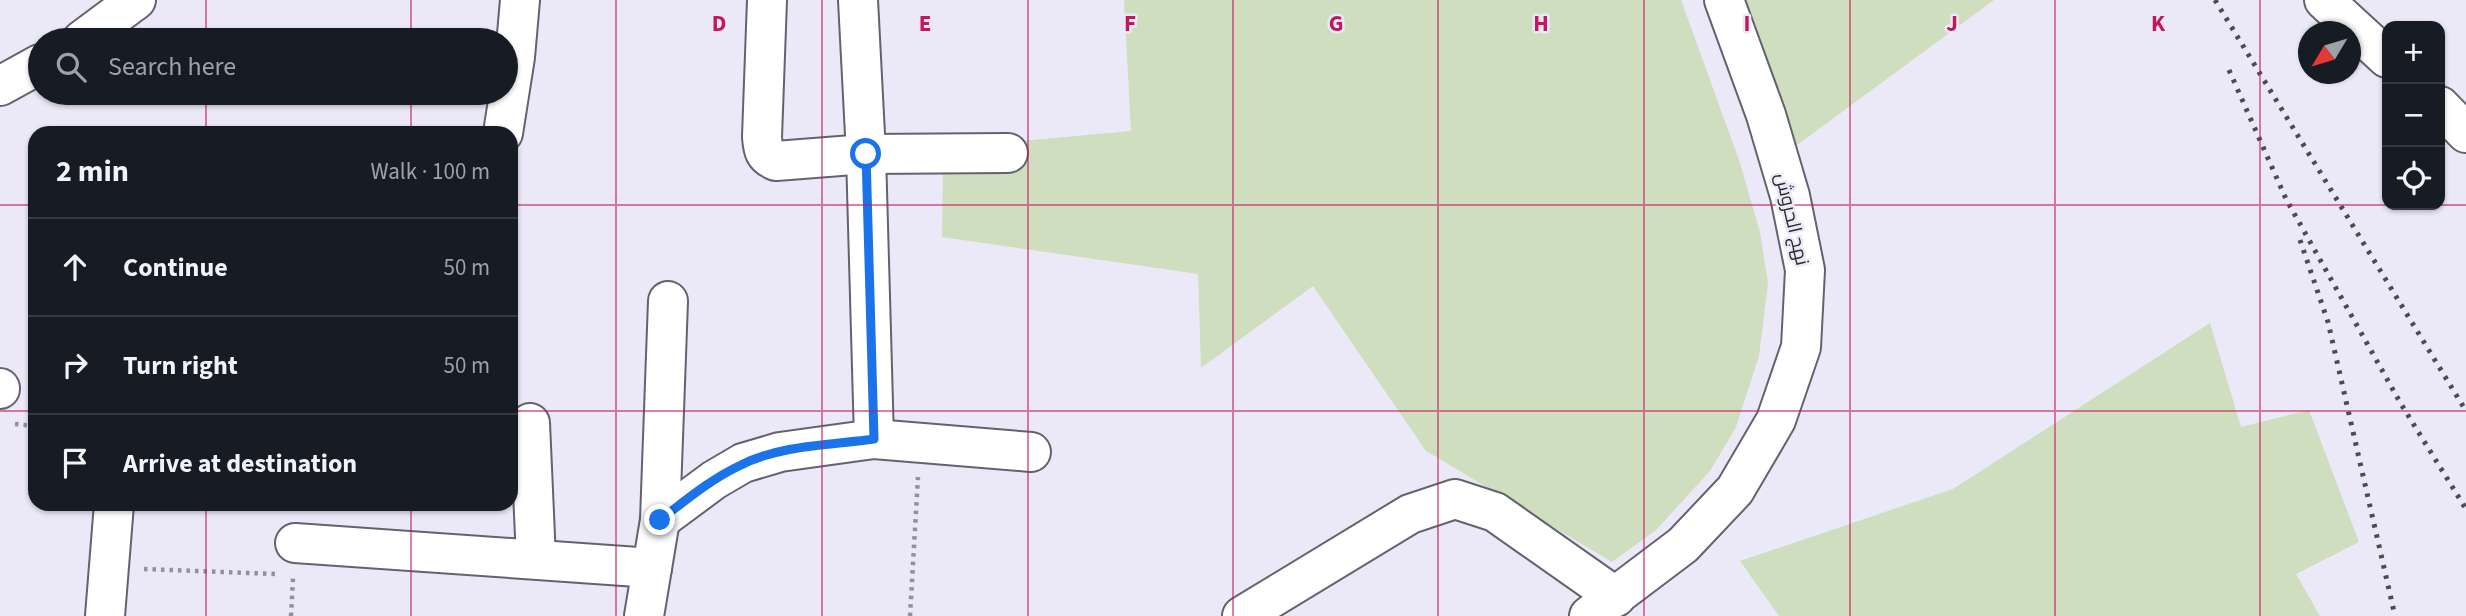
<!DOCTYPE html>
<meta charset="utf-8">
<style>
body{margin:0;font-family:"Source Sans 3",Cairo,sans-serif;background:#20242c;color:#f1f3f6}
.controls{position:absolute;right:21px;top:21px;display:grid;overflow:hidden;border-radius:14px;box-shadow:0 2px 5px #0004}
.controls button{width:63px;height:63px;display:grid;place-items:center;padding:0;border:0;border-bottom:2px solid #363941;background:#171b24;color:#f1f3f6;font:35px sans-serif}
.compass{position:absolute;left:2298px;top:21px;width:63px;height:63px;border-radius:50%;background:#171b24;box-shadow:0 2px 5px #0004;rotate:232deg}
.stop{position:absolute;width:21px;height:21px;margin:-16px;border:5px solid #1a73e8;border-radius:50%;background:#fff}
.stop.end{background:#1a73e8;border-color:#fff;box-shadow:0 2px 7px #0008}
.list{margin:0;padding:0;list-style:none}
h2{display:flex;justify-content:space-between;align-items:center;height:91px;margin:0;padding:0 28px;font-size:30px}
h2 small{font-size:23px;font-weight:400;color:#9ea1a6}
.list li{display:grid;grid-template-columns:46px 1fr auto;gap:21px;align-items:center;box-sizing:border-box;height:98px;padding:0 28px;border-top:2px solid #363941}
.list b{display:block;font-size:26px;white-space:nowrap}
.list em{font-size:23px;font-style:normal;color:#9ea1a6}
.icon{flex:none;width:38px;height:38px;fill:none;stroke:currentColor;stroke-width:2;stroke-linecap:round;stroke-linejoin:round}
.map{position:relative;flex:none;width:2466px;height:616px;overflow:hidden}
.search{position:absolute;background:#171b24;box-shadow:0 2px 5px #0004;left:28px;top:28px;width:490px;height:77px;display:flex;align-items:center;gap:18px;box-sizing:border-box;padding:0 24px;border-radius:38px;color:#9ea1a6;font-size:26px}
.panel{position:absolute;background:#171b24;box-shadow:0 2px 5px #0004;left:28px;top:126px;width:490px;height:385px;border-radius:21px}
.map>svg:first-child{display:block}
.green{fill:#cedebf}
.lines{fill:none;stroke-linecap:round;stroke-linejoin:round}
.minor-casing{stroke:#64626e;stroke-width:42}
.tertiary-casing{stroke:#64626e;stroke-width:42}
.path{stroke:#92919b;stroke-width:4.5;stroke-dasharray:3.5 5;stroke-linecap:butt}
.minor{stroke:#fff;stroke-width:38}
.tertiary{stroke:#fff;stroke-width:38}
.rail{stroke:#4c4b52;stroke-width:5;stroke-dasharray:3.5 7;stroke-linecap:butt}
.route{stroke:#1a73e8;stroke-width:9}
.grid{fill:none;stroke:#c2185b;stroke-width:2;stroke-opacity:0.55}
.labels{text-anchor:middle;stroke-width:5;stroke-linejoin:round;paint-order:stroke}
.street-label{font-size:19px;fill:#2b2a30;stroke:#ebe9f7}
.grid-label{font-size:23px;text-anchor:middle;font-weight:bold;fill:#c2185b;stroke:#ebe9f7;stroke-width:5;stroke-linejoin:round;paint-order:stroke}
</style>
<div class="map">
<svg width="2466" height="616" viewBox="0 0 2466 616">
<rect width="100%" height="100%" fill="#ebe9f7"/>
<!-- green -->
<g class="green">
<path d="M1124 0H1681L1739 160 1760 232 1768 283 1759 356 1736 427 1710 471 1656 530 1612 562 1426 451 1313 286 1201 368 1198 274 942 237 943 148 1131 131Z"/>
<path d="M1742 0H1994L1793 148Z"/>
<path d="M2210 323 2241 427 2309 410 2359 542 2296 574 2320 616H1779L1740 561 1953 489Z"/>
</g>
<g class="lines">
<defs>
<g id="minor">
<path d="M767 0 762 137C763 150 764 156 776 161L866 154 1008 153"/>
<path d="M858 0 866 154 874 439"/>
<path d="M2324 0 2387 58"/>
<path d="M82 40 136 0"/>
<path d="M0 86 40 64"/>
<path d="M2440 106 2466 133"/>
<path d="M503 133 515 57 520 0"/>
<path d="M0 388V389"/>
<path d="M530 423 536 559"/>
<path d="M660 520 714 480 743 463 780 452 874 439 1031 452"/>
<path d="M295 543 652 568"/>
<path d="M105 616 114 504"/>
<path d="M644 616 660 520 668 301"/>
<path d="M1242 616 1410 514 1455 499 1495 512 1616 597"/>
</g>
<path id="tertiary" d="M1589 616 1683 545 1735 490 1776 420 1801 347 1805 270 1790 196 1766 115 1724 0"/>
</defs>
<!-- minor casing -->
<use href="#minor" class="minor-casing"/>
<!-- tertiary casing -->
<use href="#tertiary" class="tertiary-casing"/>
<!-- path -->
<g class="path">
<path d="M15 424 35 426"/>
<path d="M144 569 275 574"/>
<path d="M291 616 293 578"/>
<path d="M910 616 918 477"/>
</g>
<!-- minor -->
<use href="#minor" class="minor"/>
<!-- tertiary -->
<use href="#tertiary" class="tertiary"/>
<!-- rail -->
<g class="rail">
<path d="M2215 0 2466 411"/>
<path d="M2229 70 2286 199 2401 404 2466 509"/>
<path d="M2300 240 2328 322 2395 616"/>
</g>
</g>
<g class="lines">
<!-- route -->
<path class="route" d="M660 520C686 500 711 479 741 465 780 445 831 445 874 439L866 154"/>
</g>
<!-- grid -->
<path class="grid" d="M206 0V40M411 0V40M616 0V616M822 0V616M1028 0V616M1233 0V616M1438 0V616M1644 0V616M1850 0V616M2055 0V616M2260 0V616M206 93V133M411 93V133M0 205H35M511 205H2466M0 411H35M511 411H2466M206 504V616M411 504V616"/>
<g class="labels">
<!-- street labels -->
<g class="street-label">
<text transform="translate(1793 219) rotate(77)" y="7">نهج الحروش</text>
</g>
</g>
<g class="grid-label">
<text x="719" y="31">D</text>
<text x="925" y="31">E</text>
<text x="1130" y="31">F</text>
<text x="1336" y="31">G</text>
<text x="1541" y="31">H</text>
<text x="1747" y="31">I</text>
<text x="1952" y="31">J</text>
<text x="2158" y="31">K</text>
</g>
</svg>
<div class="controls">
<button>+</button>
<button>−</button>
<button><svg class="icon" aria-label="locate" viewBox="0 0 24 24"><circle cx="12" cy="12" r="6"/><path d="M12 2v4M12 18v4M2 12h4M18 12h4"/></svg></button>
</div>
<svg class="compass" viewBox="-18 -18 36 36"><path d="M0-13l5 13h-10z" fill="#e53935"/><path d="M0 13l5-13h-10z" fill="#9ea1a6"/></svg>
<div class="stop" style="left:866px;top:154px"></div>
<div class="stop end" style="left:660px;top:520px"></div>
<div class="search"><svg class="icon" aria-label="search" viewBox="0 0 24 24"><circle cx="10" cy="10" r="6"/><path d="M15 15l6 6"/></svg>Search here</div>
<section class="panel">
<h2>2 min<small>Walk · 100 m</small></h2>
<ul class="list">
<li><svg class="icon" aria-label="ahead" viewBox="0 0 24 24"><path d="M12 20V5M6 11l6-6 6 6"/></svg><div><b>Continue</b></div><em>50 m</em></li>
<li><svg class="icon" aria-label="right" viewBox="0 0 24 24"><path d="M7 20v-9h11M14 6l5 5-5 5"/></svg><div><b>Turn right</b></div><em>50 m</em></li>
<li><svg class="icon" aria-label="arrive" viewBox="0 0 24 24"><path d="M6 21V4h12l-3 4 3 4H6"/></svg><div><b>Arrive at destination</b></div></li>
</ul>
</section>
</div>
